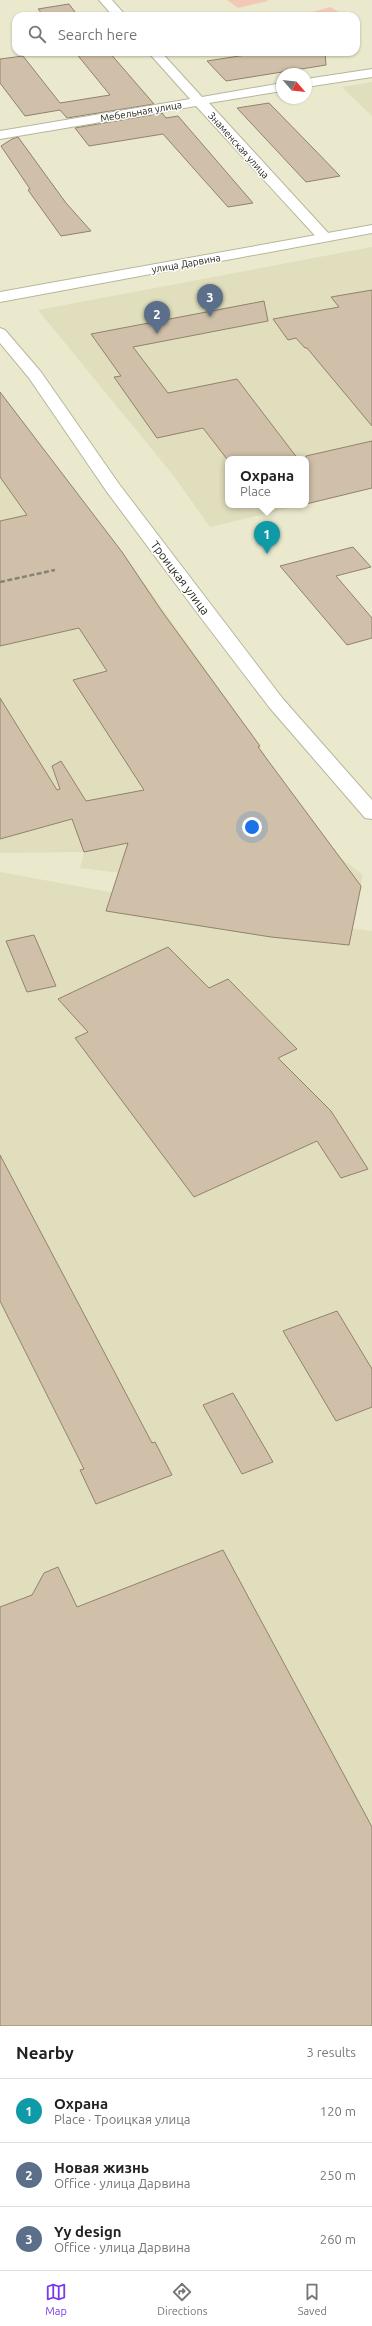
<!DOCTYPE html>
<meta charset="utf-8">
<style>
body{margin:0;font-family:Ubuntu,sans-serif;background:#f2f2f2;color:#222}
.compass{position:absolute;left:276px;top:68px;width:36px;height:36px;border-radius:50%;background:#fff;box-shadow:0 1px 3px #0004;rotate:118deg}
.you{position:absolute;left:252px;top:827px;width:14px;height:14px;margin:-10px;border:3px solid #fff;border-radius:50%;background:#1a73e8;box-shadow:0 0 0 6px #1a73e833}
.badge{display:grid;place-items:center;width:26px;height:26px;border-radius:50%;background:#7c3aed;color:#fff;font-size:13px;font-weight:700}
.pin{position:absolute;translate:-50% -33px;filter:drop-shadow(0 1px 2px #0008)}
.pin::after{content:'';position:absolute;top:21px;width:14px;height:12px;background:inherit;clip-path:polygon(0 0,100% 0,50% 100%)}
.popup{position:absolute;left:225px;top:456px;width:84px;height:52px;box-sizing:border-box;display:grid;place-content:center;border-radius:8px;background:#fff;filter:drop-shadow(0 1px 3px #0005);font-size:13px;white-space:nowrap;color:#767676}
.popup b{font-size:15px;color:#222}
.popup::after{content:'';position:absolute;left:50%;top:100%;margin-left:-8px;border:8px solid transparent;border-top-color:#fff}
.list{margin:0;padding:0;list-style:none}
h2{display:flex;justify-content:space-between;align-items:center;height:52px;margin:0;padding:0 16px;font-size:17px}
h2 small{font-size:13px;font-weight:400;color:#767676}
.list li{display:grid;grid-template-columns:26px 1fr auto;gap:12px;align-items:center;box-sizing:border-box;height:64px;padding:0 16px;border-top:1px solid #e0e0e0}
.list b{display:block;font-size:15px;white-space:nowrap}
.list p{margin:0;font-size:13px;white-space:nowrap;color:#767676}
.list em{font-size:13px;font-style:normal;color:#767676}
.icon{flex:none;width:22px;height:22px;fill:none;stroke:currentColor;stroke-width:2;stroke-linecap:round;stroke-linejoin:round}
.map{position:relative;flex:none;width:372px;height:2026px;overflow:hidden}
.search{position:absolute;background:#fff;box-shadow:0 1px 3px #0004;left:12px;right:12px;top:12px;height:44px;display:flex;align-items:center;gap:10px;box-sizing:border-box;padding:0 14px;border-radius:12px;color:#767676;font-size:15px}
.sheet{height:244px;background:#fff}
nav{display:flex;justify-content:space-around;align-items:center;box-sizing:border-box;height:56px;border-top:1px solid #e0e0e0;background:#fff;font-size:11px;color:#767676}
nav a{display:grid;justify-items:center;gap:2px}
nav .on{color:#7c3aed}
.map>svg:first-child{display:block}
.built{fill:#e0debd}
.green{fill:#f3c9b5}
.building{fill:#d0c0a9;stroke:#91826d}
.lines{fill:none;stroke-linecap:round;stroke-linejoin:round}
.minor-casing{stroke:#b7b69c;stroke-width:2}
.primary-casing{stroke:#b7b69c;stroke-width:2}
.minor{fill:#fff;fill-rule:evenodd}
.primary{fill:#fff;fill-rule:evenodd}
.rail{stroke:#858472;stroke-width:2.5;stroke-dasharray:5 2.5;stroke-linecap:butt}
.labels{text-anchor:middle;stroke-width:3;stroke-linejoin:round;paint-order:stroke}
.far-street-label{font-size:10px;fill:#28271d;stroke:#fff}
.street-label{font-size:12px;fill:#28271d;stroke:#fff}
</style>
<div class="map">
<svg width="372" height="2026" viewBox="0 0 372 2026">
<rect width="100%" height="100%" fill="#eae9ce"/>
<!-- built -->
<g class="built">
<path d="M372 82V116L342 87Z"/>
<path d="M372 247V488L306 504V459H228V505H302L210 527 173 475 38 310Z"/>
<path d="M0 392 122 552 260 746 269 762 341 858 363 875 357 902 80 868 84 852 0 853Z"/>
<path d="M0 872 186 906 372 931V2026H0Z"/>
</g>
<!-- green -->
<g class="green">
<path d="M227 0H267L268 1 238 8Z"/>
<path d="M330 7 346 16H315L309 13Z"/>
</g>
<!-- building -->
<g class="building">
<path d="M69 4 78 16H44L38 9Z"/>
<path d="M75 52H109L154 104 67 118 60 110 25 116 0 83V59L23 56 60 103 110 95Z"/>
<path d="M265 52H325L326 65 226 81 207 61Z"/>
<path d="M269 103 311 146 340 176 306 182 237 108Z"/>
<path d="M162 113 166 118 178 116 253 203 228 207 163 134 89 146 75 128Z"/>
<path d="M18 137 66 203 91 231 61 236 28 190 30 189 1 146 12 139Z"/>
<path d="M372 290V426L307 348H305L296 338 288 340 273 319 339 307 331 297Z"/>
<path d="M264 301 268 321 133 347 168 393 237 379 298 459H227L203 428 157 438 114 377 121 376 91 334Z"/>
<path d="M0 392 122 552 161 610 260 746 258 747 361 886 349 945 271 937 106 911 128 843 84 852 72 819 0 839V698L57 790 60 789 52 766 61 761 86 801 144 790 73 680 107 671 79 628 0 646V521L27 515 0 477Z"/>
<path d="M372 441V488L306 504V456Z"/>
<path d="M353 547 371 567 336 576 372 618V638L347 645 280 566Z"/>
<path d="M34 935 56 986 27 992 6 941Z"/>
<path d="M168 947 209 988 228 979 297 1049 278 1058 331 1111 368 1169 341 1178 317 1141 194 1197 75 1038 88 1032 58 999Z"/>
<path d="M0 1155 152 1443 155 1442 172 1475 96 1504 80 1470 84 1469 0 1301Z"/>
<path d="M337 1311 372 1369V1407L336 1421 283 1331Z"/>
<path d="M233 1393 273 1462 242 1474 203 1405Z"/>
<path d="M223 1550 372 1827V2026H0V1607L32 1595 44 1573 58 1567 77 1607Z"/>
</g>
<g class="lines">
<defs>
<g id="minor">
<path d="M99 0H112L126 16H113Z"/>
<path d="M148 52H161L202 97 282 83V91L209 103 330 235 332 238 330 241H320L196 106 0 139V131L190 99Z"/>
<path d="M372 69V77L306 87V79Z"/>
<path d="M0 328 5 330 41 372 119 484 283 699 372 800V819L365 818 269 707 195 610 107 492 29 378 0 343Z"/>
</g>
<path id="primary" d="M372 225V233L0 302V292Z"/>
</defs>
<!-- minor casing -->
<use href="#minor" class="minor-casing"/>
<!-- primary casing -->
<use href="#primary" class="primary-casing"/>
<!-- minor -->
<use href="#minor" class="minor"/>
<!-- primary -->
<use href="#primary" class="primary"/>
<!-- rail -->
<path class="rail" d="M0 582 55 570"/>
</g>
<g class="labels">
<!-- far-street labels -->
<g class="far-street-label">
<text transform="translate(141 111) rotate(-10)" y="4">Мебельная улица</text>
<text transform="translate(239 145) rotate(48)" y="4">Знаменская улица</text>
<text transform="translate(186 263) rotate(-10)" y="4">улица Дарвина</text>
</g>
<!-- street labels -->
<g class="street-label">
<text transform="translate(180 578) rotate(53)" y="4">Троицкая улица</text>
</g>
</g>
</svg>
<svg class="compass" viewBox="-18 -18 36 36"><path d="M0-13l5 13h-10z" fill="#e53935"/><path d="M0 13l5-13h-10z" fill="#767676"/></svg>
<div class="you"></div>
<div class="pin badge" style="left:267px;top:554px;background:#0f9aa8">1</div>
<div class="popup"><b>Охрана</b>Place</div>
<div class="pin badge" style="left:157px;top:334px;background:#5c6f8a">2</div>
<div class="pin badge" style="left:210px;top:317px;background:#5c6f8a">3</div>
<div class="search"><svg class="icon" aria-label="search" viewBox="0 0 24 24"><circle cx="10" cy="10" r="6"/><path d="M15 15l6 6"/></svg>Search here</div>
</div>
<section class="sheet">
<h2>Nearby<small>3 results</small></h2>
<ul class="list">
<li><span class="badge" style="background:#0f9aa8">1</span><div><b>Охрана</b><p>Place · Троицкая улица</p></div><em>120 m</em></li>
<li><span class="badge" style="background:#5c6f8a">2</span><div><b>Новая жизнь</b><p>Office · улица Дарвина</p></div><em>250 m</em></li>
<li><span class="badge" style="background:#5c6f8a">3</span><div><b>Yy design</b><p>Office · улица Дарвина</p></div><em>260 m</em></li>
</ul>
</section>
<nav>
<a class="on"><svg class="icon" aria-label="map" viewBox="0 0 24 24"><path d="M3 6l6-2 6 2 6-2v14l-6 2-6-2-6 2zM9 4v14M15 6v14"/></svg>Map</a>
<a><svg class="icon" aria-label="directions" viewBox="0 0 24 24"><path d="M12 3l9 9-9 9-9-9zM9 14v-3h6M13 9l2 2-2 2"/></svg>Directions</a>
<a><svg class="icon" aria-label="saved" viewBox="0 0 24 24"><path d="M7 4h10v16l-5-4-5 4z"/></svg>Saved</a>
</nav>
